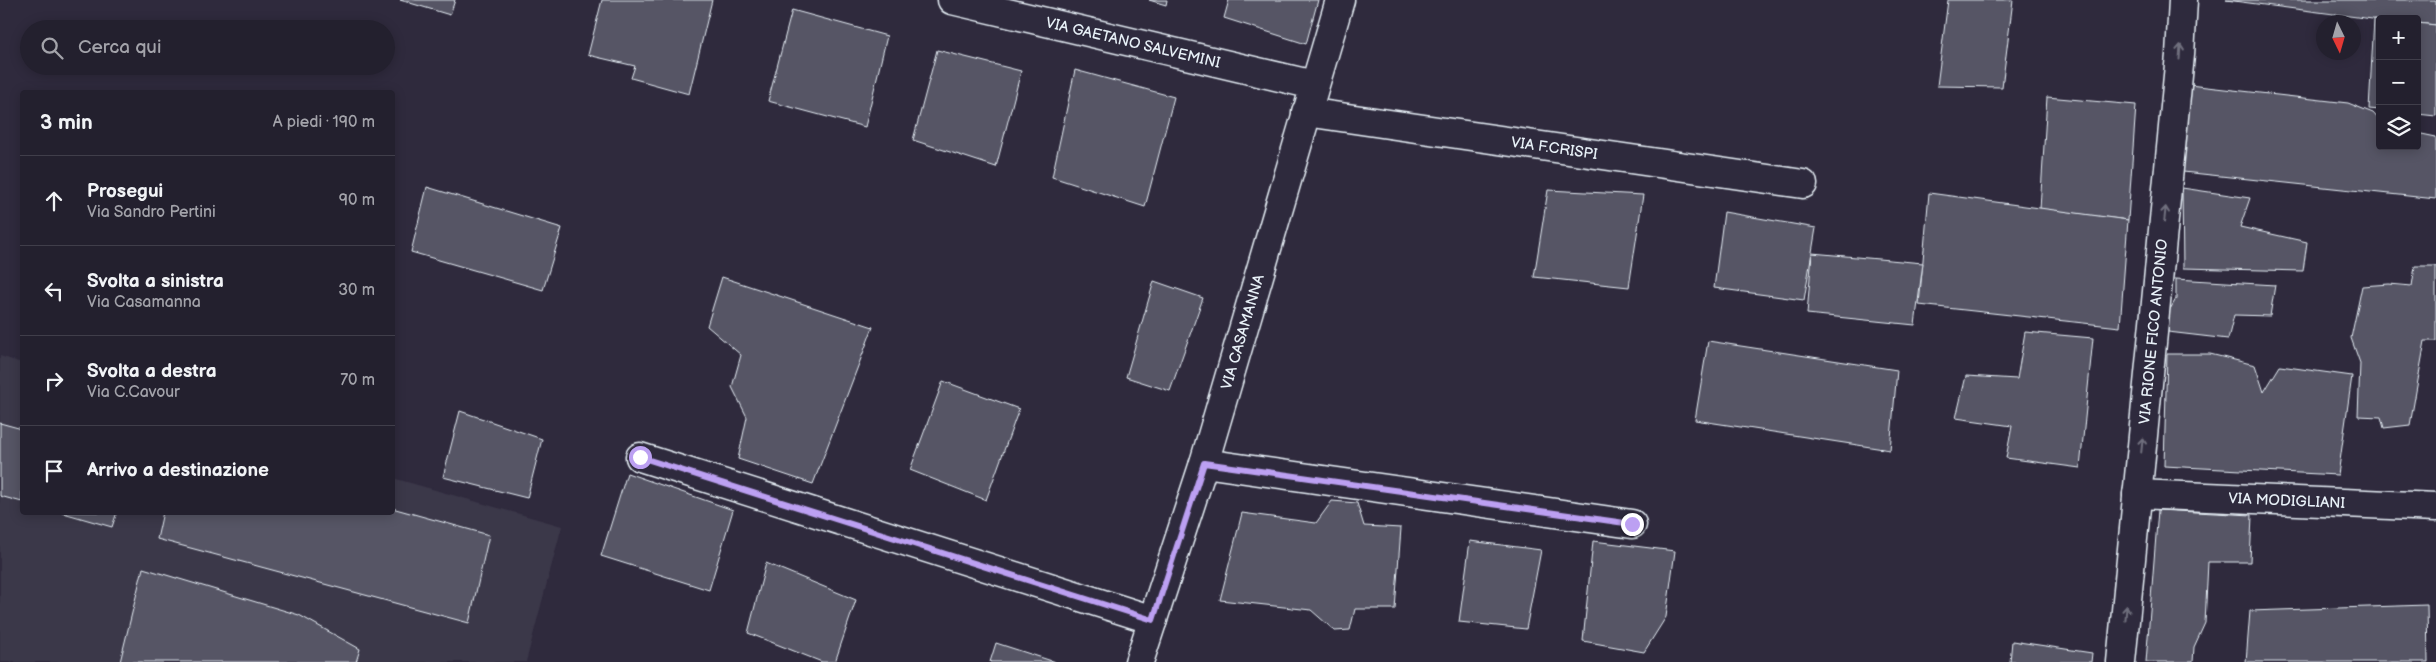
<!DOCTYPE html>
<html lang="it">
<meta charset="utf-8">
<style>
body{margin:0;font-family:"Balsamiq Sans",sans-serif;background:#2b2836;color:#f1f3f6}
.controls{position:absolute;right:15px;top:15px;display:grid;overflow:hidden;border-radius:5px;box-shadow:0 2px 12px #0003}
.controls button{width:45px;height:45px;display:grid;place-items:center;padding:0;border:0;border-bottom:1px solid #403e4a;background:#23202e;color:#f1f3f6;font:25px sans-serif}
.compass{position:absolute;left:2316px;top:15px;width:45px;height:45px;border-radius:50%;background:#23202e;box-shadow:0 2px 12px #0003;rotate:175deg}
.stop{position:absolute;width:15px;height:15px;margin:-11px;border:4px solid #bca0f2;border-radius:50%;background:#fff}
.stop.end{background:#bca0f2;border-color:#fff;box-shadow:0 1px 5px #0008}
.list{margin:0;padding:0;list-style:none}
h2{display:flex;justify-content:space-between;align-items:center;height:65px;margin:0;padding:0 20px;font-size:21px}
h2 small{font-size:16px;font-weight:400;color:#a3a3aa}
.list li{display:grid;grid-template-columns:32px 1fr auto;gap:15px;align-items:center;box-sizing:border-box;height:90px;padding:0 20px;border-top:1px solid #403e4a}
.list b{display:block;font-size:19px;white-space:nowrap}
.list p{margin:0;font-size:16px;white-space:nowrap;color:#a3a3aa}
.list em{font-size:16px;font-style:normal;color:#a3a3aa}
.icon{flex:none;width:28px;height:28px;fill:none;stroke:currentColor;stroke-width:2;stroke-linecap:round;stroke-linejoin:round}
.map{position:relative;flex:none;width:2436px;height:662px;overflow:hidden}
.search{position:absolute;background:#23202e;box-shadow:0 2px 12px #0003;left:20px;top:20px;width:375px;height:55px;display:flex;align-items:center;gap:12px;box-sizing:border-box;padding:0 18px;border-radius:28px;color:#a3a3aa;font-size:19px}
.panel{position:absolute;background:#23202e;box-shadow:0 2px 12px #0003;left:20px;top:90px;width:375px;height:425px;border-radius:5px}
.map>svg:first-child{display:block}
.built{fill:#3b3749}
.building{fill:#575565;stroke:#e8f1f8}
.lines{fill:none;stroke-linecap:round;stroke-linejoin:round}
.street-casing{stroke:#e8f1f8;stroke-width:31}
.street{stroke:#2f2a3d;stroke-width:28}
.oneway{stroke:#70707e}
.route{stroke:#bca0f2;stroke-width:6}
.labels{text-anchor:middle;stroke-width:4;stroke-linejoin:round;paint-order:stroke}
.street-label{font-size:15px;fill:#e8f1f8;stroke:#2f2a3d}
</style>
<div class="map">
<svg width="2436" height="662" viewBox="0 0 2436 662">
<rect width="100%" height="100%" fill="#2f2a3d"/>
<filter id="ink" filterUnits="userSpaceOnUse"><feTurbulence type="fractalNoise" baseFrequency=".02" numOctaves="2"/><feDisplacementMap in="SourceGraphic" scale="10" xChannelSelector="R" yChannelSelector="G"/><feConvolveMatrix kernelMatrix="1 2 1 2 8 2 1 2 1" color-interpolation-filters="sRGB"/></filter>
<g filter="url(#ink)">
<!-- built -->
<path class="built" d="M0 356 22 363V512H392L393 478 562 526 526 662H0Z"/>
<!-- building -->
<g class="building">
<path d="M400 0H455L450 15Z"/>
<path d="M602 0H712L689 94 631 78 635 66 588 55Z"/>
<path d="M1149 0H1167L1166 5Z"/>
<path d="M1229 0H1318L1306 44 1224 18Z"/>
<path d="M1948 0H2013L2002 87 1937 86Z"/>
<path d="M2226 0H2436V25L2417 23V19L2380 20Z"/>
<path d="M792 10 887 36 865 127 768 101Z"/>
<path d="M2374 19 2380 20V110L2369 109Z"/>
<path d="M2417 23 2436 25V116L2417 114Z"/>
<path d="M937 50 1021 71 996 167 913 140Z"/>
<path d="M1075 70 1174 97 1145 207 1052 177Z"/>
<path d="M2189 85 2348 103 2373 113 2380 121V146H2417V133L2436 137V199L2183 172Z"/>
<path d="M2047 97 2136 105 2128 220 2040 209Z"/>
<path d="M427 187 562 228 543 290 411 252Z"/>
<path d="M2182 188 2250 198 2240 227 2307 242 2303 271 2183 268Z"/>
<path d="M1548 190 1643 195 1629 287 1534 277Z"/>
<path d="M1929 193 2128 220 2120 327 1919 305Z"/>
<path d="M1724 212 1816 228 1804 300 1714 288Z"/>
<path d="M1812 253 1923 263 1915 325 1807 314Z"/>
<path d="M2415 266H2436V341H2425L2410 425 2384 428 2381 417 2358 416 2360 363 2351 338 2362 286 2389 284 2412 286Z"/>
<path d="M722 277 873 327 813 484 738 459 747 417 732 387 741 355 707 326Z"/>
<path d="M2176 279 2275 285 2270 316 2234 315 2228 339 2168 332 2169 311 2176 299Z"/>
<path d="M1154 281 1203 298 1170 391 1126 377Z"/>
<path d="M2025 332 2093 338 2080 468 2006 458 2012 426 1956 418 1966 376 2017 379Z"/>
<path d="M1708 341 1897 370 1890 450 1695 420Z"/>
<path d="M2167 354H2210L2255 365 2264 392 2280 366 2352 376 2338 475 2164 466Z"/>
<path d="M943 381 1019 409 986 500 910 470Z"/>
<path d="M460 411 542 439 527 498 443 477Z"/>
<path d="M0 423 22 429V502L0 496Z"/>
<path d="M627 473 733 510 709 590 601 556Z"/>
<path d="M1332 501 1357 503 1364 526 1401 528 1395 609H1355L1350 630 1335 631 1311 610 1220 600 1242 513 1316 523Z"/>
<path d="M392 508 489 535 469 623 157 539 163 512H392Z"/>
<path d="M2158 510 2252 515 2250 562H2208L2205 623 2194 647 2193 662H2146Z"/>
<path d="M60 512H117L112 527Z"/>
<path d="M1470 541 1541 550 1526 629 1459 622Z"/>
<path d="M1593 541 1675 551 1666 617 1644 652 1583 641Z"/>
<path d="M766 563 856 600 835 662H822L748 633Z"/>
<path d="M143 568 299 615 360 649 356 662H120Z"/>
<path d="M2427 605 2428 662H2246L2250 611Z"/>
<path d="M2012 641 2092 653 2091 662H2010Z"/>
<path d="M996 643 1055 662H990Z"/>
</g>
<g class="lines">
<defs>
<g id="street">
<path id="s1" d="M952 0 1314 85"/>
<path id="s2" d="M1306 112 1803 184"/>
<path d="M640 457 1153 620"/>
<path d="M1204 463 1632 524"/>
<path id="s3" d="M2137 494 2436 507"/>
<path id="s4" d="M1139 662 1204 463 1340 0"/>
<path id="s5" d="M2121 662 2180 55 2183 0"/>
</g>
</defs>
<!-- street casing -->
<use href="#street" class="street-casing"/>
<!-- street -->
<use href="#street" class="street"/>
</g>
<!-- one-way arrows -->
<defs><path id="oneway-shaft" d="M-6 0H5M1.5-3L5.5 0L1.5 3" fill="none" stroke-width="1.6" stroke-linecap="round" stroke-linejoin="round" transform="scale(1.25)"/></defs>
<g class="oneway">
<use href="#oneway-shaft" transform="translate(2180 52) rotate(-86)"/>
<use href="#oneway-shaft" transform="translate(2165 214) rotate(-84)"/>
<use href="#oneway-shaft" transform="translate(2142 445) rotate(-84)"/>
<use href="#oneway-shaft" transform="translate(2126 613) rotate(-85)"/>
</g>
</g>
<g class="lines" filter="url(#ink)">
<!-- route -->
<path class="route" d="M640 457 1153 620 1204 463 1632 524"/>
</g>
<g class="labels">
<!-- street labels -->
<g class="street-label">
<text dy="5" stroke="none"><textPath href="#s1" startOffset="186">VIA GAETANO SALVEMINI</textPath></text>
<text dy="5" stroke="none"><textPath href="#s2" startOffset="251">VIA F.CRISPI</textPath></text>
<text dy="5" stroke="none"><textPath href="#s5" startOffset="332">VIA RIONE FICO ANTONIO</textPath></text>
<text dy="5" stroke="none"><textPath href="#s4" startOffset="346">VIA CASAMANNA</textPath></text>
<text dy="5" stroke="none"><textPath href="#s3" startOffset="150">VIA MODIGLIANI</textPath></text>
</g>
</g>
</svg>
<div class="controls">
<button>+</button>
<button>−</button>
<button><svg class="icon" aria-label="layers" viewBox="0 0 24 24"><path d="M12 4l9 5-9 5-9-5zM3 14l9 5 9-5"/></svg></button>
</div>
<svg class="compass" viewBox="-18 -18 36 36"><path d="M0-13l5 13h-10z" fill="#e53935"/><path d="M0 13l5-13h-10z" fill="#a3a3aa"/></svg>
<div class="stop" style="left:640px;top:457px"></div>
<div class="stop end" style="left:1632px;top:524px"></div>
<div class="search"><svg class="icon" aria-label="search" viewBox="0 0 24 24"><circle cx="10" cy="10" r="6"/><path d="M15 15l6 6"/></svg>Cerca qui</div>
<section class="panel">
<h2>3 min<small>A piedi · 190 m</small></h2>
<ul class="list">
<li><svg class="icon" aria-label="ahead" viewBox="0 0 24 24"><path d="M12 20V5M6 11l6-6 6 6"/></svg><div><b>Prosegui</b><p>Via Sandro Pertini</p></div><em>90 m</em></li>
<li><svg class="icon" aria-label="left" viewBox="0 0 24 24"><path d="M17 20v-9H6M10 6l-5 5 5 5"/></svg><div><b>Svolta a sinistra</b><p>Via Casamanna</p></div><em>30 m</em></li>
<li><svg class="icon" aria-label="right" viewBox="0 0 24 24"><path d="M7 20v-9h11M14 6l5 5-5 5"/></svg><div><b>Svolta a destra</b><p>Via C.Cavour</p></div><em>70 m</em></li>
<li><svg class="icon" aria-label="arrive" viewBox="0 0 24 24"><path d="M6 21V4h12l-3 4 3 4H6"/></svg><div><b>Arrivo a destinazione</b></div></li>
</ul>
</section>
</div>
